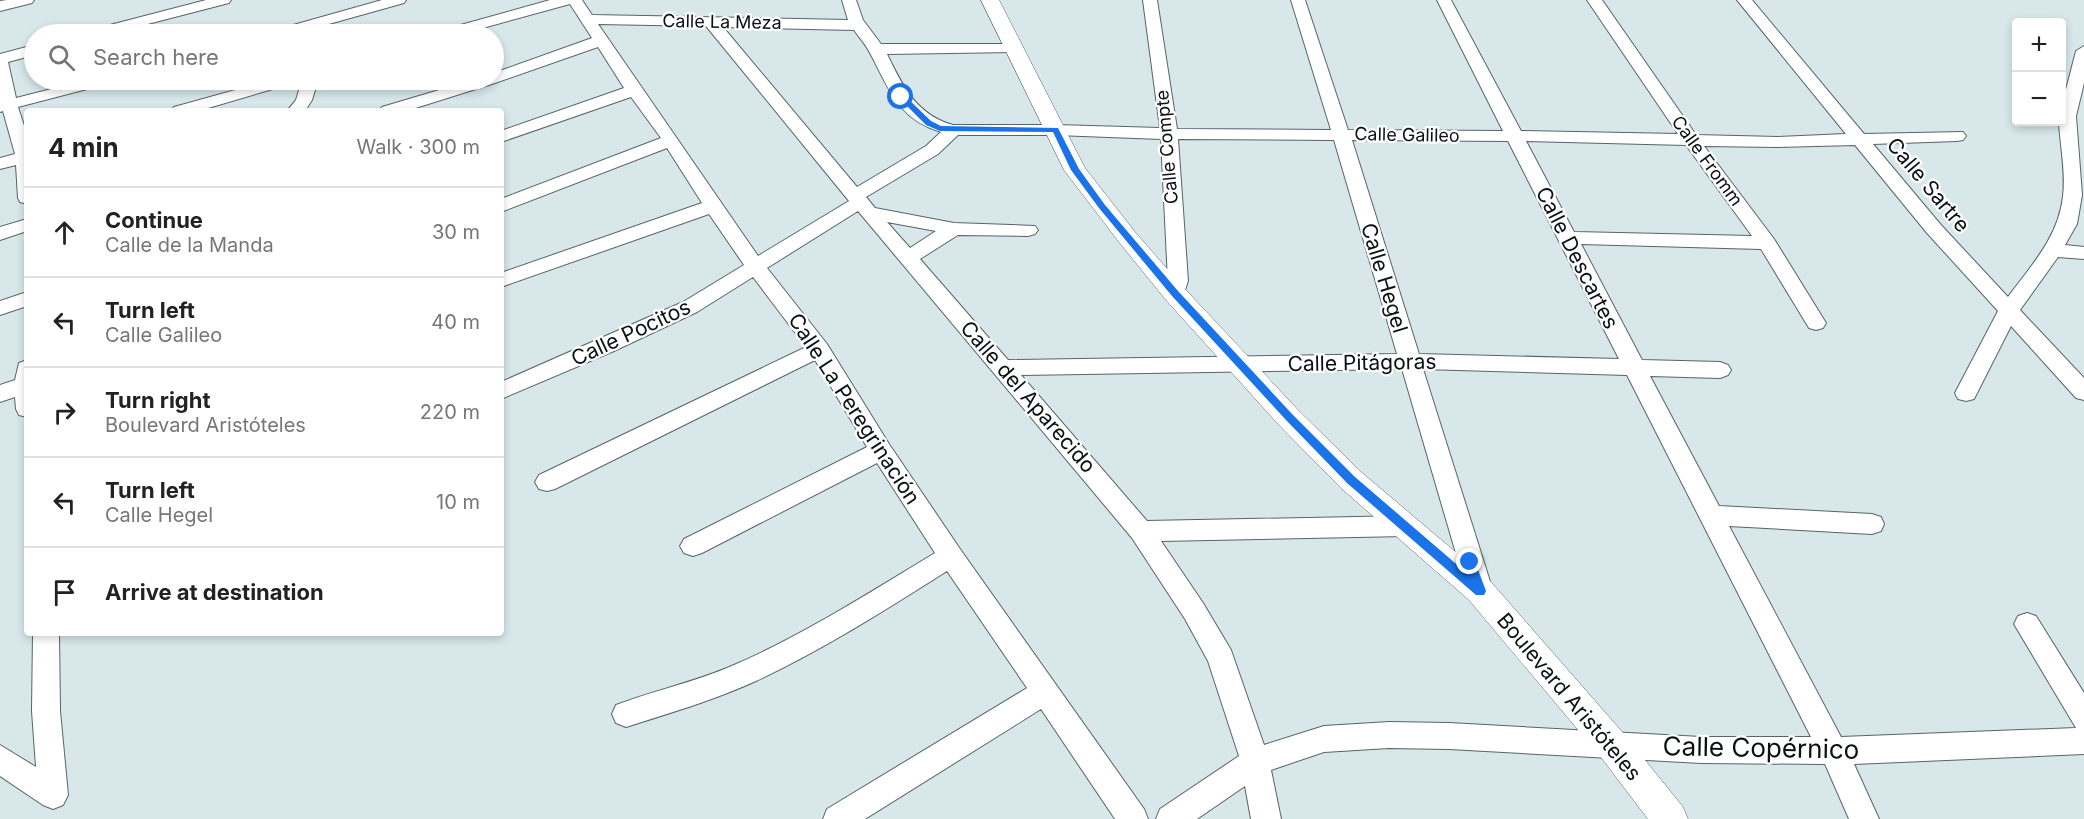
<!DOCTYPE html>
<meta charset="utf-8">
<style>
body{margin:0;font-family:Inter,sans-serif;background:#f2f2f2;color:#222}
.controls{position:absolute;right:18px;top:18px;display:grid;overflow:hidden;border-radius:6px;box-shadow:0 3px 9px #0003}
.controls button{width:54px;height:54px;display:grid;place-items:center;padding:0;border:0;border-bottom:2px solid #e0e0e0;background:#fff;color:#222;font:30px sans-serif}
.stop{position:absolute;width:18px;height:18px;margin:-14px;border:4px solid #1a73e8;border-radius:50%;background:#fff}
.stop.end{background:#1a73e8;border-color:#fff;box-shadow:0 2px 6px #0008}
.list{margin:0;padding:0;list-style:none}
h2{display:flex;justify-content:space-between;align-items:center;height:78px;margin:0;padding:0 24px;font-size:26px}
h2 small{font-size:20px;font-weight:400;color:#767676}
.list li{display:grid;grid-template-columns:39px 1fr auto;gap:18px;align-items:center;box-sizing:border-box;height:90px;padding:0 24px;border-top:2px solid #e0e0e0}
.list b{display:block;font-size:22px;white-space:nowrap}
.list p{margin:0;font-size:20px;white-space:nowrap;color:#767676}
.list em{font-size:20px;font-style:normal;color:#767676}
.icon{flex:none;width:33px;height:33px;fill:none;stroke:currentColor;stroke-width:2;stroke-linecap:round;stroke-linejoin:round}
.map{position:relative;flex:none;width:2084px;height:819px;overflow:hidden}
.search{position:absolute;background:#fff;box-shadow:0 3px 9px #0003;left:24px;top:24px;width:480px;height:66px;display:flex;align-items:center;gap:15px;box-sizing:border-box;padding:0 21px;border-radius:33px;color:#767676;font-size:22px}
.panel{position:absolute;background:#fff;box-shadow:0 3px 9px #0003;left:24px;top:108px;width:480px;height:528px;border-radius:6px}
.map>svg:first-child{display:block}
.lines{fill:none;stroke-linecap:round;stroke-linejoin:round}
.minor-casing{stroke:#576468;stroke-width:2}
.tertiary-casing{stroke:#576468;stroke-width:1}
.minor{fill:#fff;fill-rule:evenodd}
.tertiary{fill:#fff;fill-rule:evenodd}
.route{fill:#1a73e8}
.labels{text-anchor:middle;stroke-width:4.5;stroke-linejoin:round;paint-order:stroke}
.far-street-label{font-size:18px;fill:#0b1112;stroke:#fff}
.street-label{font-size:21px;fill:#0b1112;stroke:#fff}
.near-street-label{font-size:26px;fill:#0b1112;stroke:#fff}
</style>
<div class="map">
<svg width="2084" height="819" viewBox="0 0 2084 819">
<rect width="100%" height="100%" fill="#d7e7ea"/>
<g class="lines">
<defs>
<g id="minor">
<path d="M7 0H34L32 3 0 11V1Z"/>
<path d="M206 0H231L229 3 109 34H85L87 31Z"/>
<path d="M382 0H406L404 3 293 34H270L272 31Z"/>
<path d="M550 0H582L592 15 848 20 842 0H856L863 20 881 44H1020L1022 47 1014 52 887 54C902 85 916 115 953 125H1056L1160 128 1143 0H1157L1177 129 1331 130 1291 0H1305L1348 130 1503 131 1437 0H1451L1521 131 1678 134 1587 0H1602L1696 135 1778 137 1846 134 1737 0H1752L1864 134 1963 132 1966 136 1963 140 1957 141 1873 144 1941 225 2008 297C2031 266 2059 236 2063 196 2066 172 2060 145 2059 122H2062V105L2076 51 2084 46V83L2076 116 2082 195 2077 224 2065 245 2084 247V259L2058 257 2020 310 2084 378V400L2076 398 2011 326 1974 399 1966 401 1958 399 1955 393 1998 311 1927 233 1855 145 1778 147 1704 146 1774 239 1826 323 1823 328 1816 330 1809 328 1761 249 1581 244 1642 360 1720 362 1728 365 1731 370 1728 375 1720 378 1650 376 1719 506 1872 514 1881 517 1884 524 1881 531 1872 534 1729 526 1841 737 2076 728 2014 624 2018 616 2027 613 2036 616 2084 693V754L1854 764 1879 819H1849L1825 764 1701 763 1449 749 1389 748 1324 752 1271 770 1281 819H1251L1245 786 1197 819H1156L1160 809 1239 756 1208 661 1185 619 1132 538 858 211 767 268 827 344 889 444 960 549 1144 809 1148 819H1115L1041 709 865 819H823L827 809 1027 688 947 571C885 610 823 650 756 681 714 700 670 713 626 727L616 723 612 714 616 705C655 690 696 682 734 665 804 635 870 592 935 553L877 463 702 553 693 556 684 553 680 546 684 539 867 447 815 360 555 489 547 491 539 489 535 482 539 475 806 347 753 277 697 312 614 351 501 399V382L683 302 744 265 709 214 501 287V273L702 203 667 148 501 212V199L661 138 631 97 501 142V131L624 88 598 47 495 83 406 111H379L382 107 473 80H494V73L592 38 570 4 461 34H437L439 31ZM598 24 706 26 849 201 758 256ZM723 27 854 30C859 37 866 45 870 53 889 88 897 119 941 132L926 146 857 187ZM958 135H1056L1161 139 1168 281 1165 294 1168 299 1175 301 1182 299 1188 281 1178 139 1334 140 1397 354 1008 360 920 259 958 235 1028 236 1035 234 1038 230 1035 226 954 223 875 208 866 197 938 154ZM1352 140 1508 141 1619 359 1419 354ZM1526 141 1686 145 1752 236 1574 232ZM887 222 936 231 910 248ZM1402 369 1467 591 1471 599 1480 602 1489 599 1493 591 1423 369 1627 375 1811 737H1701L1449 723 1389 722 1324 726 1264 745 1231 650 1203 603 1161 541 1406 536 1415 533 1418 526 1415 519 1406 516 1147 521 1021 375Z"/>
<path d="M34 45V55L8 62 16 98 87 80H112L110 83 18 107 27 135V204L20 202 18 198 16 165 0 169V158L15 154 3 111 0 112V54Z"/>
<path d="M271 80H295L293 83 198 111H171L174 107Z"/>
<path d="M302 80H318L312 100 305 111H287L296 100Z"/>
<path d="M27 219V231L0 240V227Z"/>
<path d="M27 292V306L0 315V301Z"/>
<path d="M27 360V417L19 415 16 409 15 397 0 402V385L15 380 19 363Z"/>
<path d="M33 633H59L60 711 68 795 63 805 53 809 43 805 0 776V745L36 767 32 711Z"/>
</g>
<path id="tertiary" d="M981 0H999L1085 168 1135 232 1184 288 1299 411 1361 472 1491 582 1624 734 1683 807 1688 819H1648L1600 756 1469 600 1341 488 1279 425 1166 300 1119 242 1064 170Z"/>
</defs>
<!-- minor casing -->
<use href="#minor" class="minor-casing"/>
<!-- tertiary casing -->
<use href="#tertiary" class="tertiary-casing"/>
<!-- minor -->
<use href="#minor" class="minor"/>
<!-- tertiary -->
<use href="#tertiary" class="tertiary"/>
</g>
<!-- route -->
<path class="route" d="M899 95H904L931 121 941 126 1058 128 1079 169 1105 205 1178 291 1293 415 1355 477 1469 575 1465 562 1466 559H1474L1486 591 1484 595H1476L1347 483 1286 420 1172 296 1099 208 1071 170 1053 132 940 131 926 125 899 98Z"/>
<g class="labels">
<!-- far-street labels -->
<g class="far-street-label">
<text transform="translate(722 22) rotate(1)" y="6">Calle La Meza</text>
<text transform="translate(1407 135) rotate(1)" y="6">Calle Galileo</text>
<text transform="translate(1167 147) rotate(-95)" y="6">Calle Compte</text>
<text transform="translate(1707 161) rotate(54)" y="6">Calle Fromm</text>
</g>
<!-- street labels -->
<g class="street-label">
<text transform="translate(1928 185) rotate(50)" y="7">Calle Sartre</text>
<text transform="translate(1577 258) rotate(63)" y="7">Calle Descartes</text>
<text transform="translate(1384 278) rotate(73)" y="7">Calle Hegel</text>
<text transform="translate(631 333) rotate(-25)" y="7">Calle Pocitos</text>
<text transform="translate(1362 363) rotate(-1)" y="7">Calle Pitágoras</text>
<text transform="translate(1028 397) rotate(49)" y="7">Calle del Aparecido</text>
<text transform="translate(854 409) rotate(57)" y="7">Calle La Peregrinación</text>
<text transform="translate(1569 697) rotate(50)" y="7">Boulevard Aristóteles</text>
</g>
<!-- near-street labels -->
<g class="near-street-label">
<text transform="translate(1761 748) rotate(1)" y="9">Calle Copérnico</text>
</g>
</g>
</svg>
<div class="controls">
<button>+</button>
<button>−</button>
</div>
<div class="stop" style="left:901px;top:97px"></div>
<div class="stop end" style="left:1470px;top:562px"></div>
<div class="search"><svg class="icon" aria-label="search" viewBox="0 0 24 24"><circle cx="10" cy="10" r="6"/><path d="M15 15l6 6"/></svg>Search here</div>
<section class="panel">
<h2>4 min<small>Walk · 300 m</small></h2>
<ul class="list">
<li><svg class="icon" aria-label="ahead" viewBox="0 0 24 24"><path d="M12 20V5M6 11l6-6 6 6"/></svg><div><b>Continue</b><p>Calle de la Manda</p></div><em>30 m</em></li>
<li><svg class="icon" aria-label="left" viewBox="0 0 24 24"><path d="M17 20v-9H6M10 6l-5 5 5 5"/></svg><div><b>Turn left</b><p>Calle Galileo</p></div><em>40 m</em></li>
<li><svg class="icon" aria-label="right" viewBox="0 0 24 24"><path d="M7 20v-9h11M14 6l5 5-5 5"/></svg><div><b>Turn right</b><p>Boulevard Aristóteles</p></div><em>220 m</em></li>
<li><svg class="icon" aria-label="left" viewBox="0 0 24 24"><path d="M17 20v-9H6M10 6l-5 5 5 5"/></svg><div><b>Turn left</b><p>Calle Hegel</p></div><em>10 m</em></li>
<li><svg class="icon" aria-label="arrive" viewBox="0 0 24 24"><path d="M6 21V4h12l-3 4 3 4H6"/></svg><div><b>Arrive at destination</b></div></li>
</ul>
</section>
</div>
